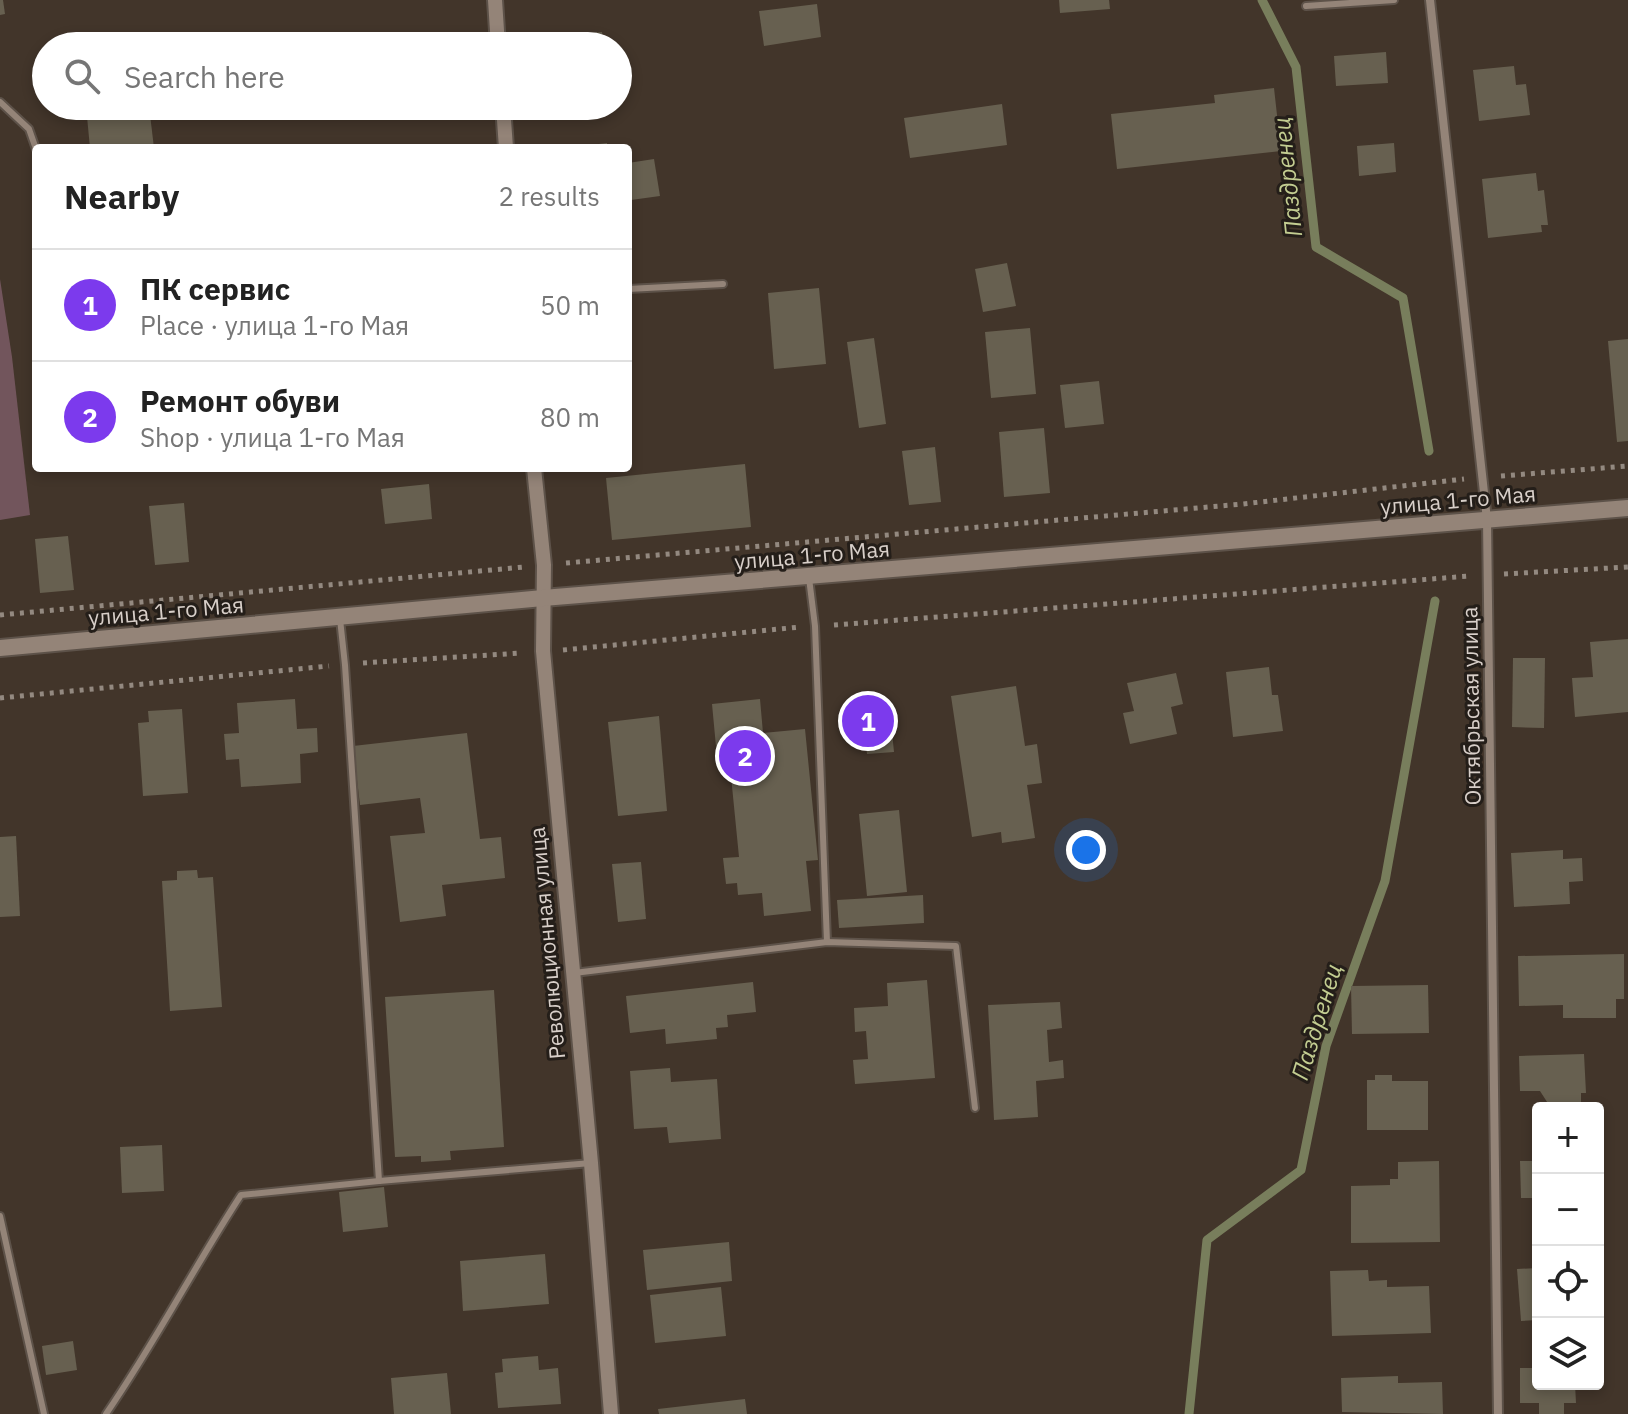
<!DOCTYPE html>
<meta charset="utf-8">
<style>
body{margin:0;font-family:"IBM Plex Sans",sans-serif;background:#f6f6f6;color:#222}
.controls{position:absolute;right:24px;bottom:24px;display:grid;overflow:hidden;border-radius:8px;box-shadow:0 4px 12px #0003}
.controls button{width:72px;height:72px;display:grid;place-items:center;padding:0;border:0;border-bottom:2px solid #e0e0e0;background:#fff;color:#222;font:40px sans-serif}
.you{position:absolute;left:1086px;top:850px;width:28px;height:28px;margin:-20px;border:6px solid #fff;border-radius:50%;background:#1a73e8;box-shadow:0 0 0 12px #1a73e833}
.badge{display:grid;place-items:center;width:52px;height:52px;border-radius:50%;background:#7c3aed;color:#fff;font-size:26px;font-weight:700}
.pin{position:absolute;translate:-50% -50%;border:4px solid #fff;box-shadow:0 2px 8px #0006}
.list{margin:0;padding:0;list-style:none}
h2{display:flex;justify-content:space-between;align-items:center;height:104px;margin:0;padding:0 32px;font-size:34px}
h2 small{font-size:26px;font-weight:400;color:#767676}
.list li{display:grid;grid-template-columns:52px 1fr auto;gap:24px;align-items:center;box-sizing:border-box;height:112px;padding:0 32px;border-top:2px solid #e0e0e0}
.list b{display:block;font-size:30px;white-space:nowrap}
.list p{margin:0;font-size:26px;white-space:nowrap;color:#767676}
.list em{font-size:26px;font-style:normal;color:#767676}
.icon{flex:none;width:44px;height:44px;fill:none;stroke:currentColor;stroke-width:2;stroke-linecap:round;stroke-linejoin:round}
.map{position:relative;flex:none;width:1628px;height:1414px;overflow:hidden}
.search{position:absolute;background:#fff;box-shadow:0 4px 12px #0003;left:32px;top:32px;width:600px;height:88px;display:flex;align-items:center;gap:20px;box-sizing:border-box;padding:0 28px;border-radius:44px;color:#767676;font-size:30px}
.panel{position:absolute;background:#fff;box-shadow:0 4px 12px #0003;left:32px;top:144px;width:600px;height:328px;border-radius:8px}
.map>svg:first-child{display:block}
.green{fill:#72555c}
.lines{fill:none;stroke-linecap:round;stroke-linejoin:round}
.stream{stroke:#787e5c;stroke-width:9}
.building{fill:#676050}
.service-casing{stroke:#5d5249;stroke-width:10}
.minor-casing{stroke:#5d5249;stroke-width:12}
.tertiary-casing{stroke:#5d5249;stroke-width:18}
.secondary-casing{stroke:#5d5249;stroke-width:20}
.path{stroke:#938980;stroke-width:5;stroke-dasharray:4 6;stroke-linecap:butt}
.service{stroke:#948478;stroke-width:6}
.minor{stroke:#948478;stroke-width:8}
.tertiary{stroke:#948478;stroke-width:14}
.secondary{stroke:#948478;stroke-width:16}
.labels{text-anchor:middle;stroke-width:6;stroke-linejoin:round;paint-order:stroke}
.street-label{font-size:22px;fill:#d8cfc9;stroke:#241e19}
.water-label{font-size:24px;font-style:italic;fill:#c3cd91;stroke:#241e19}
</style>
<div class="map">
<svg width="1628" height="1414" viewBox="0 0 1628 1414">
<rect width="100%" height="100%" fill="#42352a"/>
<!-- green -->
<path class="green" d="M0 279 12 357 30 515 0 520Z"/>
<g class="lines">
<!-- stream -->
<g class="stream">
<path d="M1262 0 1296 67 1316 247 1403 298 1429 451"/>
<path d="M1189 1414 1207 1240 1301 1170 1326 1046 1385 881 1435 601"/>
</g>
</g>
<!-- building -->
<g class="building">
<path d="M0 0H3L5 14 0 15Z"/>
<path d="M1059 0H1109L1110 9 1060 13Z"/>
<path d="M817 4 821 37 764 46 759 11Z"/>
<path d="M602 32 604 46H547V38Z"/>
<path d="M425 42 426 46H401V44Z"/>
<path d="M1386 52 1388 83 1336 86 1334 56Z"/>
<path d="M1514 66 1516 85 1526 84 1530 115 1479 121 1473 70Z"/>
<path d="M1274 88 1281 151 1117 169 1111 114 1215 103 1214 95Z"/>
<path d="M1002 104 1007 145 910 158 904 118Z"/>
<path d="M86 106H149L154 148H90Z"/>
<path d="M607 143V148H582V146Z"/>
<path d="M1394 143 1396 172 1359 176 1357 146Z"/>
<path d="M654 159 660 196 631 200 628 163Z"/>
<path d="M1536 173 1538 191 1544 190 1548 225H1541L1542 232 1488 238 1482 179Z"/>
<path d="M1007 263 1016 306 983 312 975 269Z"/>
<path d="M819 288 826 364 774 369 768 293Z"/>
<path d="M1030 328 1036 394 991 398 985 332Z"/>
<path d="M874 338 886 424 859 428 847 342Z"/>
<path d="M1628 339V441L1617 442 1608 341Z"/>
<path d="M1099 381 1104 424 1065 428 1060 385Z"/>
<path d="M1044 428 1050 493 1004 497 999 432Z"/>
<path d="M935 447 941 502 909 505 902 451Z"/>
<path d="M745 464 751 527 612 540 606 478Z"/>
<path d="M429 484 432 519 385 524 381 489Z"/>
<path d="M184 503 189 562 155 565 149 506Z"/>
<path d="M68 536 74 590 40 593 35 539Z"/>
<path d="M1628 639V712L1575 717 1572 678 1593 677 1590 642Z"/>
<path d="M1513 658H1545L1544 728 1512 727Z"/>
<path d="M1269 667 1272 695H1278L1283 731 1233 737 1226 672Z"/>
<path d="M1176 673 1183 704 1171 707 1177 734 1130 744 1123 713 1134 711 1127 683Z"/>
<path d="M1016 686 1025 746 1037 744 1042 783 1027 785 1035 838 1002 843 1001 832 972 837 951 696Z"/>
<path d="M295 699 297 729 317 728 318 752 300 754 301 783 241 787 239 759 226 760 224 734 239 733 237 703Z"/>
<path d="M760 699 763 733 805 729 818 860 806 861 811 911 764 916 762 893 738 895 737 883 726 884 723 858 739 857 730 766 718 768 712 704Z"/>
<path d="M889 702 894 752 867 754 865 736 846 738 843 706Z"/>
<path d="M182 709 188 793 143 796 138 723 149 722 148 711Z"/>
<path d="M659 716 667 811 618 816 608 722Z"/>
<path d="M467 733 480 839 501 837 505 878 442 885 446 916 400 922 390 836 425 833 420 798 360 805 353 746Z"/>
<path d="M899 810 907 892 867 896 859 814Z"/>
<path d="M16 836 20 916 0 917V837Z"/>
<path d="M1563 850V859L1582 858 1583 881 1569 882 1570 904 1514 907 1511 853Z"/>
<path d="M641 862 646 919 618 922 612 864Z"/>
<path d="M197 870 198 878 213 877 222 1007 170 1011 162 881 177 880V871Z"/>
<path d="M923 895 924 923 839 928 837 900Z"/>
<path d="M1624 954V999H1616V1018H1563V1005L1519 1006 1518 956Z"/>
<path d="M927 980 935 1078 855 1084 853 1060 868 1059 866 1031 855 1032 854 1008 888 1006 887 983Z"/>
<path d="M753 982 756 1012 727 1015 728 1027 716 1028 717 1039 666 1044 665 1029 630 1033 626 996Z"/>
<path d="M1428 985 1429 1033 1352 1034 1351 986Z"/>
<path d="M494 990 504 1147 450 1151 451 1160 421 1162V1156L395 1157 385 997Z"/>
<path d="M1060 1002 1062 1028 1047 1030 1049 1062 1063 1060 1064 1078 1036 1081 1038 1117 994 1120 988 1005Z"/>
<path d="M1584 1054 1586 1093H1581V1104L1549 1105 1540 1091H1520L1519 1056Z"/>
<path d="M670 1068 671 1082 717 1079 721 1139 669 1143 667 1127 634 1129 630 1071Z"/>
<path d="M1375 1075H1392V1081H1428V1130H1367V1080H1375Z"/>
<path d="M162 1145 164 1191 122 1193 120 1147Z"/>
<path d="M1439 1161 1440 1242 1351 1243V1186L1390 1185V1179H1398V1162Z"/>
<path d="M1520 1161H1538V1198H1521Z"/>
<path d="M384 1187 388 1227 343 1232 339 1192Z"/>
<path d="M729 1242 732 1281 647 1290 643 1250Z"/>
<path d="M545 1254 549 1304 463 1311 460 1261Z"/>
<path d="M1538 1268V1320L1521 1321 1517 1269Z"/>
<path d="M1368 1270 1369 1281 1387 1280V1287L1429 1286 1431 1333 1332 1336 1330 1271Z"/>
<path d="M721 1287 726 1336 655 1343 650 1295Z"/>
<path d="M73 1341 77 1370 46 1375 42 1346Z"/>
<path d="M538 1356 539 1370 558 1368 561 1404 498 1408 495 1373 503 1372 502 1359Z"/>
<path d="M1520 1368H1538V1384H1575L1576 1403H1564V1414H1539V1403H1520Z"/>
<path d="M447 1373 451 1414H394L391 1378Z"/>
<path d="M1398 1376V1383L1442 1382 1443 1414 1342 1412 1341 1378Z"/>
<path d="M745 1399 747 1414H659L658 1409Z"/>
</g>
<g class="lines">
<defs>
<g id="service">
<path d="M1306 6 1394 0"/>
<path d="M0 102 29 129 36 149"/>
<path d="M628 289 723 284"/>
<path d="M809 578 815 626 827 942"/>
<path d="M340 619 345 665 379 1181 591 1163"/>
<path d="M574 973 827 942 956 946 975 1108"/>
<path d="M0 1216 44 1414"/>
<path d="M106 1414C155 1343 194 1267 241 1195L379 1181"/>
</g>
<path id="minor" d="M1430 0 1487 520 1498 1414"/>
<g id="tertiary">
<path d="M495 0 498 46"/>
<path d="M503 106 506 148"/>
<path d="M534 468 544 565 543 651 591 1163 611 1414"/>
</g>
<path id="secondary" d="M0 648 543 598 1628 508"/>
</defs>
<!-- service casing -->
<use href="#service" class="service-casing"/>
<!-- minor casing -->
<use href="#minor" class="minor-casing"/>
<!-- tertiary casing -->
<use href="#tertiary" class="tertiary-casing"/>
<!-- secondary casing -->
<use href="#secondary" class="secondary-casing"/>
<!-- path -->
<g class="path">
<path d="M1501 476 1628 466"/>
<path d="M566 563 1243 504 1464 479"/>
<path d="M1504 574 1628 567"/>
<path d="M0 615 524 567"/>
<path d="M834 625 1470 576"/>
<path d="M563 650 800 627"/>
<path d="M363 663 521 653"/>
<path d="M0 698 329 666"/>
</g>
<!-- service -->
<use href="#service" class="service"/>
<!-- minor -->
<use href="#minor" class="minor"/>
<!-- tertiary -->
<use href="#tertiary" class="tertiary"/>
<!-- secondary -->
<use href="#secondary" class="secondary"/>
</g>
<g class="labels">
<!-- street labels -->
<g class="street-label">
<text transform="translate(1458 500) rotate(-5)" y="8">улица 1-го Мая</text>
<text transform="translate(812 555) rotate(-5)" y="8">улица 1-го Мая</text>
<text transform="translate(166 611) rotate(-5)" y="8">улица 1-го Мая</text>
<text transform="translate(1471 706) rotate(-91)" y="8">Октябрьская улица</text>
<text transform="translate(547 943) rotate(-95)" y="8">Революционная улица</text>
</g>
<!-- water labels -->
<g class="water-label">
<text transform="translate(1288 177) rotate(-96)" y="8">Паздренец</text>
<text transform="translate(1317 1022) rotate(-73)" y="8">Паздренец</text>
</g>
</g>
</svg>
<div class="controls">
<button>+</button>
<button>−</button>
<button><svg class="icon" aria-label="locate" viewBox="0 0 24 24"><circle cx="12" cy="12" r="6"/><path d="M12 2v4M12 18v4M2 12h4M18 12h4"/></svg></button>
<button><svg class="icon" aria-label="layers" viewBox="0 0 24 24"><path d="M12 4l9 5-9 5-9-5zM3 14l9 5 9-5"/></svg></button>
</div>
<div class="you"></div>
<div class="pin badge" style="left:868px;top:721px">1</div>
<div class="pin badge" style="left:745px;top:756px">2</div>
<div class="search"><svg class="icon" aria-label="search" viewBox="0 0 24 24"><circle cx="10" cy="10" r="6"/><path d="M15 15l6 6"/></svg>Search here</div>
<section class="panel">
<h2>Nearby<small>2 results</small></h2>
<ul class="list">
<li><span class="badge">1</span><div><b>ПК сервис</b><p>Place · улица 1-го Мая</p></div><em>50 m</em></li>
<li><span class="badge">2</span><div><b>Ремонт обуви</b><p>Shop · улица 1-го Мая</p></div><em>80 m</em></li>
</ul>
</section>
</div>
